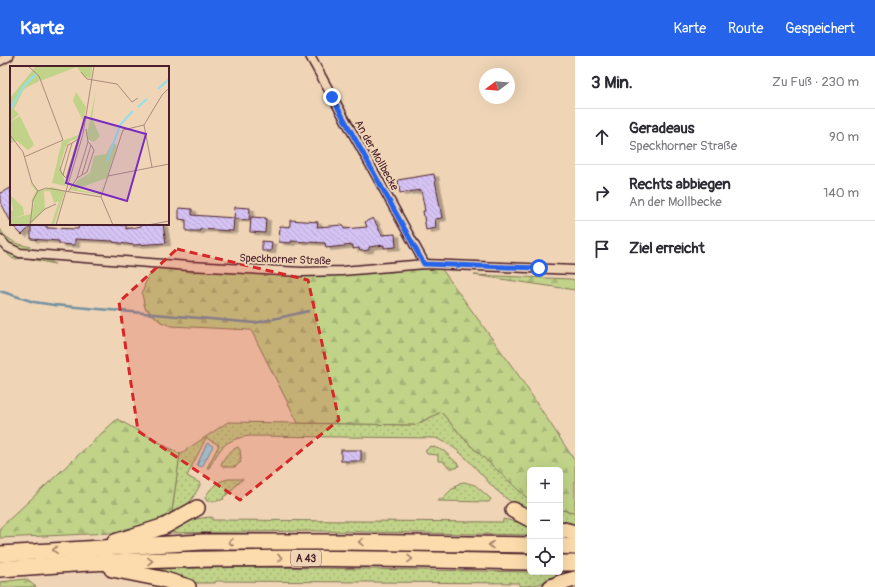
<!DOCTYPE html>
<html lang="de">
<meta charset="utf-8">
<style>
body{margin:0;font-family:Pangolin,sans-serif;background:#f2f2f3;color:#2b2b33}
.controls{position:absolute;right:12px;bottom:12px;display:grid;overflow:hidden;border-radius:6px;box-shadow:0 4px 16px #0002}
.controls button{width:36px;height:36px;display:grid;place-items:center;padding:0;border:0;border-bottom:1px solid #e1e1e2;background:#fff;color:#2b2b33;font:20px sans-serif}
.compass{position:absolute;left:479px;top:12px;width:36px;height:36px;border-radius:50%;background:#fff;box-shadow:0 4px 16px #0002;rotate:254deg}
.stop{position:absolute;width:12px;height:12px;margin:-9px;border:3px solid #2563eb;border-radius:50%;background:#fff}
.stop.end{background:#2563eb;border-color:#fff;box-shadow:0 1px 4px #0008}
.list{margin:0;padding:0;list-style:none}
h2{display:flex;justify-content:space-between;align-items:center;height:52px;margin:0;padding:0 16px;font-size:17px}
h2 small{font-size:13px;font-weight:400;color:#7c7c81}
.list li{display:grid;grid-template-columns:26px 1fr auto;gap:12px;align-items:center;box-sizing:border-box;height:56px;padding:0 16px;border-top:1px solid #e1e1e2}
.list b{display:block;font-size:15px;white-space:nowrap}
.list p{margin:0;font-size:13px;white-space:nowrap;color:#7c7c81}
.list em{font-size:13px;font-style:normal;color:#7c7c81}
.icon{flex:none;width:22px;height:22px;fill:none;stroke:currentColor;stroke-width:2;stroke-linecap:round;stroke-linejoin:round}
.map{position:relative;flex:none;width:575px;height:531px;overflow:hidden}
header{display:flex;align-items:center;gap:24px;box-sizing:border-box;height:56px;padding:0 20px;background:#2563eb;color:#fff}
header strong{font-size:19px}
nav{display:flex;gap:22px;margin-inline-start:auto;font-size:14px}
main{display:flex}
aside{flex:1;background:#fff}
.map>svg:first-child{display:block}
.grass{fill:url(#grass-dots);stroke:#85795a}
.forest{fill:url(#forest-firs);stroke:#85795a}
.water{fill:url(#water-ripples);stroke:#7592a1}
.lines{fill:none;stroke-linecap:round;stroke-linejoin:round}
.stream{stroke:#7592a1;stroke-width:2.5}
.building{fill:url(#building-back-hatch);stroke:#4a1f2b;filter:url(#shadow)}
.minor-casing{stroke:#4a1f2b;stroke-width:11}
.motorway-casing{stroke:#4a1f2b;stroke-width:18}
.minor{stroke:#efd5b6;stroke-width:8}
.motorway{stroke:#fcdcac;stroke-width:15}
.oneway{stroke:#a37e6c}
.route{stroke:#2563eb;stroke-width:5}
.marked{fill:#d62828;fill-opacity:0.2;stroke:#d62828;stroke-width:3;stroke-dasharray:8 5;stroke-linejoin:round}
.labels{text-anchor:middle;stroke-width:4;stroke-linejoin:round;paint-order:stroke}
.shield{fill:#efd5b6;stroke:#7c5655;stroke-width:1}
.shield-label{font-size:10px;font-weight:bold;fill:#4a1f2b}
.street-label{font-size:11px;fill:#4a1f2b;stroke:#efd5b6}
.inset-river{fill:none;stroke:#91dfef;stroke-width:2}
.inset-road{fill:none;stroke:#ad8c7e;stroke-width:1}
.view{fill:#7b2cbf;fill-opacity:0.15;stroke:#7b2cbf;stroke-width:2}
.inset-edge{fill:none;stroke:#4a1f2b;stroke-width:2}
</style>
<header>
<strong>Karte</strong>
<nav><a>Karte</a><a>Route</a><a>Gespeichert</a></nav>
</header>
<main>
<div class="map">
<svg width="575" height="531" viewBox="0 0 575 531">
<defs>
<pattern id="grass-dots" width="8" height="8" patternUnits="userSpaceOnUse"><rect width="8" height="8" fill="#c0d388"/><path d="M2 2h.1M6 6h.1" fill="none" stroke="#a6b576" stroke-width="1.8" stroke-linecap="round"/></pattern>
<pattern id="forest-firs" width="22" height="20" patternUnits="userSpaceOnUse"><rect width="22" height="20" fill="#c0d388"/><path d="M5 1l3.5 6h-7zM16 11l3.5 6h-7z" fill="#a6b576"/></pattern>
<pattern id="water-ripples" width="26" height="14" patternUnits="userSpaceOnUse"><rect width="26" height="14" fill="#91dfef"/><path d="M2 4q2-2 4 0t4 0M15 11q2-2 4 0t4 0" fill="none" stroke="#7fbfcd"/></pattern>
<pattern id="building-back-hatch" width="6" height="6" patternUnits="userSpaceOnUse"><rect width="6" height="6" fill="#d5c3f4"/><path d="M-1 5l2 2M0 0l6 6M5-1l2 2" fill="none" stroke="#b8a7d1"/></pattern>
<filter id="shadow"><feDropShadow dx="4.5" dy="2.5" stdDeviation="0" flood-color="#0004"/></filter>
</defs>
<rect width="100%" height="100%" fill="#efd5b6"/>
<filter id="ink" filterUnits="userSpaceOnUse"><feTurbulence type="fractalNoise" baseFrequency=".025" numOctaves="2"/><feDisplacementMap in="SourceGraphic" scale="8" xChannelSelector="R" yChannelSelector="G"/><feConvolveMatrix kernelMatrix="1 2 1 2 8 2 1 2 1" color-interpolation-filters="sRGB"/></filter>
<g filter="url(#ink)">
<!-- grass -->
<g class="grass">
<path d="M441 356 467 386 530 444V459C518 451 506 443 495 433 477 415 460 390 435 382L250 380C225 383 220 392 209 412H207L219 389 206 382 187 420 200 427V429C191 446 187 451 171 462L180 398 228 366 415 369Z"/>
<path d="M431 390 444 395 459 409 457 412H450L444 407V405H438V399L427 398 425 395Z"/>
<path d="M238 391 240 394 241 403H239L241 406 235 411H223L221 408C225 400 229 395 238 391Z"/>
<path d="M228 423H243L238 427H236L237 428 229 437 227 436 228 438 223 441 224 443 217 445H207L205 442C210 432 216 426 228 423Z"/>
<path d="M464 426 475 429 491 443 489 446 437 445 440 443H444V441L452 433 456 432 455 430 459 428V427Z"/>
<path d="M560 454 575 456V472L560 469Z"/>
<path d="M212 461V464L503 466V463L530 469V479L316 475 164 477C181 468 192 462 212 461Z"/>
<path d="M260 511 530 516H570V518C553 525 538 530 519 530V527L216 525 215 527H189L147 514 149 513Z"/>
</g>
<!-- forest -->
<g class="forest">
<path d="M0 173 4 179 15 187 30 191 55 208 27 202 13 203C0 191 0 191 0 173Z"/>
<path d="M157 212 336 219 418 212H441L519 320 575 405V456L560 454V414H530V444L528 443 467 386 441 356 415 369 298 367 251 274 171 270 161 266 145 252 142 238 147 222Z"/>
<path d="M474 219 570 223 575 224V234Z"/>
<path d="M117 363 180 398 171 462 133 476 0 482V472Z"/>
<path d="M26 523 36 531H0V526Z"/>
</g>
<!-- water -->
<path class="water" d="M207 387 213 390 202 411 197 409Z"/>
<g class="lines">
<!-- stream -->
<path class="stream" d="M0 235 34 246 54 249 255 267 309 255"/>
</g>
<!-- building -->
<g class="building">
<path d="M434 118 442 162 435 163 436 172 426 174 423 155H425L421 134 400 137 398 124Z"/>
<path d="M11 132V166L0 145V137Z"/>
<path d="M235 151 250 152 249 164 234 163Z"/>
<path d="M179 152 192 153V159L234 162 233 175 200 173V175H186V164L179 163Z"/>
<path d="M251 161 266 162 265 177 250 176Z"/>
<path d="M373 162 382 179 395 178 396 191 384 192V189L369 191V194L360 195 359 192 353 193V189L326 192 325 187 291 185V187L279 186 280 170 290 171V164L318 166 317 171 343 169 344 173 367 171 365 166Z"/>
<path d="M11 168H33L32 169 47 170V172L78 173 79 168 126 169V173L141 170V168H163L166 187 134 189 113 186V185L75 183V189L59 188V185L31 183V170L22 179Z"/>
<path d="M262 185 272 186 271 195H262Z"/>
<rect x="341" y="394" width="20" height="11"/>
</g>
<g class="lines">
<defs>
<g id="minor">
<path d="M310 0 425 208"/>
<path d="M0 5 9 0"/>
<path d="M0 183 7 191 20 197 189 210 302 216 342 215 425 208 575 214"/>
</g>
<g id="motorway">
<path d="M513 454 530 463"/>
<path d="M560 473 575 477"/>
<path d="M115 486 165 470 197 452"/>
<path d="M560 490 575 491"/>
<path d="M0 498 203 486H343L530 489"/>
<path d="M560 507H575"/>
<path d="M0 513C46 510 93 506 139 505 269 500 400 503 530 506"/>
<path d="M112 513 162 523 188 531"/>
<path d="M551 531 560 527 575 523"/>
</g>
</defs>
<!-- minor casing -->
<use href="#minor" class="minor-casing"/>
<!-- motorway casing -->
<use href="#motorway" class="motorway-casing"/>
<!-- minor -->
<use href="#minor" class="minor"/>
<!-- motorway -->
<use href="#motorway" class="motorway"/>
</g>
<!-- one-way arrows -->
<defs><path id="oneway-chevron" d="M-2-3.5L2.5 0L-2 3.5" fill="none" stroke-width="1.6" stroke-linecap="round" stroke-linejoin="round"/></defs>
<g class="oneway">
<use href="#oneway-chevron" transform="translate(231 486) rotate(180)"/>
<use href="#oneway-chevron" transform="translate(361 486) rotate(-179)"/>
<use href="#oneway-chevron" transform="translate(491 489) rotate(-179)"/>
<use href="#oneway-chevron" transform="translate(55 494) rotate(176)"/>
<use href="#oneway-chevron" transform="translate(280 502)"/>
<use href="#oneway-chevron" transform="translate(410 503) rotate(1)"/>
<use href="#oneway-chevron" transform="translate(150 505) rotate(-1)"/>
</g>
</g>
<g class="lines" filter="url(#ink)">
<!-- route -->
<path class="route" d="M332 41 424 208 539 212"/>
</g>
<!-- marked area -->
<path class="marked" d="M177 193 308 224 339 364 240 444 138 375 119 246Z"/>
<g class="labels">
<!-- shield labels -->
<rect class="shield" x="291" y="494" width="30" height="16" rx="3"/>
<g class="shield-label">
<text x="306" y="506">A 43</text>
</g>
<!-- street labels -->
<g class="street-label">
<text transform="translate(377 99) rotate(61)" y="4">An der Mollbecke</text>
<text transform="translate(285 203) rotate(2)" y="4">Speckhorner Straße</text>
</g>
</g>
<!-- overview -->
<g transform="translate(10 10)">
<rect width="159" height="159" fill="#efd5b6"/>
<path d="M31 0H82L81 12 74 11 67 1 30 15ZM71 68 66 73 60 75 55 82 50 99 56 120 42 117 52 75ZM40 124 52 126 49 135 44 137ZM34 125 35 143 20 159H0V153L21 148 25 134Z" fill="#c0d388"/>
<path d="M86 24 82 53 90 70 84 76 77 73V68ZM66 26 76 41 73 55 63 35ZM10 50 24 79 18 84 7 75 0 77V56ZM102 77 107 79 97 112 66 123 89 128 95 116 90 129 60 124 68 114 80 107 84 90 96 88ZM18 107 21 117 29 125 42 121 55 125 44 159H41L52 126 34 125 24 136H21L26 125 21 118ZM0 129 13 141 14 149 0 153V145L3 144Z" fill="#c0d388"/>
<path d="M26 0H46L32 9 29 15 14 23 4 43 9 48 0 56V32Z" fill="#c0d388"/>
<path class="inset-river" d="M148 23 159 13M128 41 137 33M0 44 13 21 26 8M110 59 123 45M97 95 110 59"/>
<path class="inset-road" d="M71 6 77 13 107 18 122 36 128 32M134 59 142 101M76 63 78 76M0 69 13 86 22 117 28 125M14 91 53 74 29 10 18 0M53 109 50 104 58 79 62 77M98 110 159 98M56 112 53 109 62 77 68 73M56 112 68 73M67 112 78 76 81 79 72 109M67 112 77 106 84 84 81 79M58 126 67 112M20 157 35 143 46 138M20 159 23 134 28 125 36 122 91 131M46 159 73 68 84 0M103 159 91 131 113 64 134 59 152 29 159 22M138 159 159 155"/>
<path class="view" d="M75 51 136 68 117 135 56 117Z"/>
<rect width="159" height="159" class="inset-edge"/>
</g>
</svg>
<div class="controls">
<button>+</button>
<button>−</button>
<button><svg class="icon" aria-label="locate" viewBox="0 0 24 24"><circle cx="12" cy="12" r="6"/><path d="M12 2v4M12 18v4M2 12h4M18 12h4"/></svg></button>
</div>
<svg class="compass" viewBox="-18 -18 36 36"><path d="M0-13l5 13h-10z" fill="#e53935"/><path d="M0 13l5-13h-10z" fill="#7c7c81"/></svg>
<div class="stop" style="left:539px;top:212px"></div>
<div class="stop end" style="left:332px;top:41px"></div>
</div>
<aside>
<h2>3 Min.<small>Zu Fuß · 230 m</small></h2>
<ul class="list">
<li><svg class="icon" aria-label="ahead" viewBox="0 0 24 24"><path d="M12 20V5M6 11l6-6 6 6"/></svg><div><b>Geradeaus</b><p>Speckhorner Straße</p></div><em>90 m</em></li>
<li><svg class="icon" aria-label="right" viewBox="0 0 24 24"><path d="M7 20v-9h11M14 6l5 5-5 5"/></svg><div><b>Rechts abbiegen</b><p>An der Mollbecke</p></div><em>140 m</em></li>
<li><svg class="icon" aria-label="arrive" viewBox="0 0 24 24"><path d="M6 21V4h12l-3 4 3 4H6"/></svg><div><b>Ziel erreicht</b></div></li>
</ul>
</aside>
</main>
